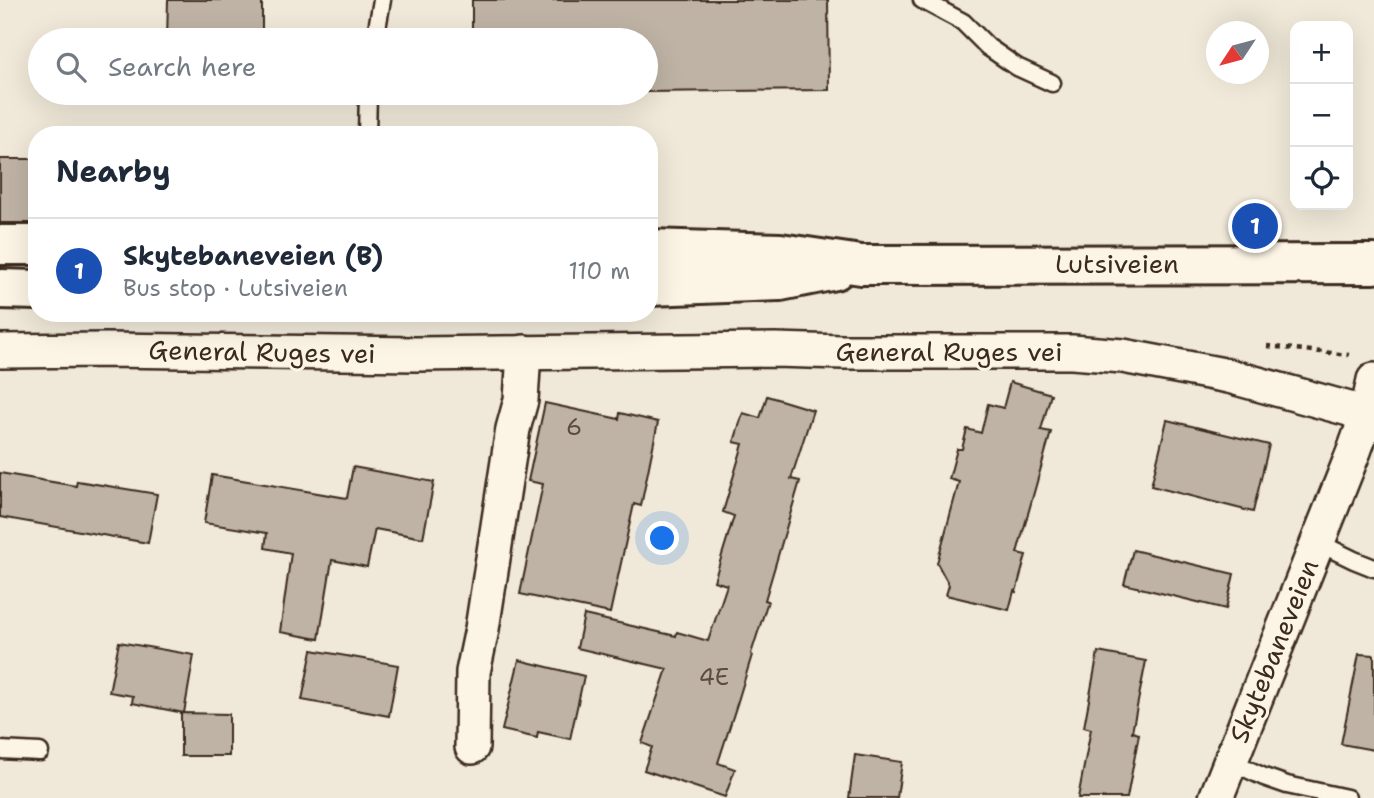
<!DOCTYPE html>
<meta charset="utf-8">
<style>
body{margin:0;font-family:"Shantell Sans",sans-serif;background:#f6f6f7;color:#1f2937}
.controls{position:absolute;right:21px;top:21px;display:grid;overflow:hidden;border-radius:14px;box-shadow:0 7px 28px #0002}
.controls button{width:63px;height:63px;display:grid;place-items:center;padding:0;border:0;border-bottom:2px solid #e0e1e3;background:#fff;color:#1f2937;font:35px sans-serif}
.compass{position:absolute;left:1206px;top:21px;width:63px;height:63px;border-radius:50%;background:#fff;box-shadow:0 7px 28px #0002;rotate:234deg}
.you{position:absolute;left:663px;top:539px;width:24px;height:24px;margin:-18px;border:5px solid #fff;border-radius:50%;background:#1a73e8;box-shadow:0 0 0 10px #1a73e833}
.badge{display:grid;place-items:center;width:46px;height:46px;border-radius:50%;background:#d1495b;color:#fff;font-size:23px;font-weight:700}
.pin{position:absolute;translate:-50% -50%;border:4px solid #fff;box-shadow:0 2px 7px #0006}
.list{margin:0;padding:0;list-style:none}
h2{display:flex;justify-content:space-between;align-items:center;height:91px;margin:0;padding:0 28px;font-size:30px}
h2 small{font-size:23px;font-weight:400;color:#747a83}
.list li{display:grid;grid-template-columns:46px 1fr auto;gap:21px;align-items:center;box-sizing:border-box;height:105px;padding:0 28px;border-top:2px solid #e0e1e3}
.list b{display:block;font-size:26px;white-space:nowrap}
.list p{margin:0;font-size:23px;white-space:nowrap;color:#747a83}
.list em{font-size:23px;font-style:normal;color:#747a83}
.icon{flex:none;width:38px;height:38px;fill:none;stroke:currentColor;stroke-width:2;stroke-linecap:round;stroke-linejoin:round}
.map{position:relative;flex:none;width:1374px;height:798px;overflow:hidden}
.search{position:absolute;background:#fff;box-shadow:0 7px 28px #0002;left:28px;top:28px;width:630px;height:77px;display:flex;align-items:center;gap:18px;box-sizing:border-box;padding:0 24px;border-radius:38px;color:#747a83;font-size:26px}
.panel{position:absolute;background:#fff;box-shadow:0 7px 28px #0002;left:28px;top:126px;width:630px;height:196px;border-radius:28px}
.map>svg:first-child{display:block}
.building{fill:#beb3a4;stroke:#3b2a1e;stroke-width:2}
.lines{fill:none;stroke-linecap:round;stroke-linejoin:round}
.service-casing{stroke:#3b2a1e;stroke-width:21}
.minor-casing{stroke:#3b2a1e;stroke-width:38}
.primary-casing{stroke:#3b2a1e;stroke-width:44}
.path{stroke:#3b2a1e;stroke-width:4.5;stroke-dasharray:5 5;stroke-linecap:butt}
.service{stroke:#fcf5e5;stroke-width:16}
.minor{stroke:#fcf5e5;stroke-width:33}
.primary{stroke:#fcf5e5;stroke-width:38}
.labels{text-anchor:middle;stroke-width:6;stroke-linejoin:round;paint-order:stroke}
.number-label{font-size:23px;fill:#5c4c40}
.street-label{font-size:26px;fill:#3b2a1e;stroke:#fcf5e5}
</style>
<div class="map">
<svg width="1374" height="798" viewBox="0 0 1374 798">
<rect width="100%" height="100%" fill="#f0e9d9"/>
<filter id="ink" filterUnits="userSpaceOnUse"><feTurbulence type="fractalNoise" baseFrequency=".0143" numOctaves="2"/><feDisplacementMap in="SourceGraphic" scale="14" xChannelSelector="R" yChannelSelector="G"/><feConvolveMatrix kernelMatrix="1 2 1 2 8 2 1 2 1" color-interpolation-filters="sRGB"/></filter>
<g filter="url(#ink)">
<!-- building -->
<g class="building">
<path d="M168 0H262V40H167Z"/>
<path d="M472 0H828L829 90 646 92V40H472Z"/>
<rect x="0" y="159" width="37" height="64"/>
<path d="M1010 382 1051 394 1041 430 1051 432 1017 553 1026 555 1016 592 1014 591 1009 610 946 595 949 585 937 563 959 482 949 479 957 449H962L967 429 981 433 988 404 1003 408Z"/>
<path d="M767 396 813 410 791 479 800 481 765 600 768 601 751 654 752 655 738 701 718 763 735 769 725 797 644 770 652 747 642 743 667 669 577 648 584 615 676 636 677 632 708 641 727 585 714 581 734 516 723 512 743 444 734 442 743 413 760 418Z"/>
<path d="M545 403 619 419 620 413 658 422 641 506 634 504 610 613 520 594 543 484 528 481Z"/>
<path d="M1167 420 1269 445 1253 512 1151 486Z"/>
<path d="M353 467 434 482 423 538 375 529 367 567 332 560 319 639 280 632 291 553 265 548 267 533 204 523 212 475 347 498Z"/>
<path d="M0 473 76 486 77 481 157 494 148 543 0 517Z"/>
<path d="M1133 550 1234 574 1226 609 1124 584Z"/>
<path d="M119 642 194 655 184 713 132 703 133 696 109 692Z"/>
<path d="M312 650 398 665 389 716 302 700Z"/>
<path d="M1098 652 1146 661 1132 732 1139 734 1127 798H1078L1091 729 1084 727Z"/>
<path d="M1359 654 1374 655V750L1341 744Z"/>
<path d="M519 660 584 676 570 739 538 732 537 738 502 730Z"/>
<path d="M181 713 229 714V756H181Z"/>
<path d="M855 755 902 762 897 798H849Z"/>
</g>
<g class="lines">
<defs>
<g id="service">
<path d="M922 0 963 22 988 47 1017 67 1052 83"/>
<path d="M375 40 382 0"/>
<path d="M367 135 368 93"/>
<path d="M1317 542 1354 560 1374 568"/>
<path d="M0 750 40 752"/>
<path d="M1230 761 1264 777 1287 785 1347 798"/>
</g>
<g id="minor">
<path d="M0 351 106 350 416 354 775 350 843 352H1072L1123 356 1229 376 1349 409 1366 418"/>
<path d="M472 747 473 672 482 629 513 429 521 400 524 352"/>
<path d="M1216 798 1354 451 1366 418 1374 380"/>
</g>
<g id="primary">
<path d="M0 245H37"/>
<path d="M649 249 780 253 861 265 1374 264"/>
<path d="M649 286 780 281 835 270"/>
<path d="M0 289 37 290"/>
</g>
</defs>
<!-- service casing -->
<use href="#service" class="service-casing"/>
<!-- minor casing -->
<use href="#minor" class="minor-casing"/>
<!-- primary casing -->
<use href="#primary" class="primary-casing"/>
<!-- path -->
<path class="path" d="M1267 346 1349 355"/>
<!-- service -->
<use href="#service" class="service"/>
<!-- minor -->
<use href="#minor" class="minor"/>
<!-- primary -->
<use href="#primary" class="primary"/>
</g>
</g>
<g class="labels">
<!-- number labels -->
<g class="number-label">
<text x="574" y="435">6</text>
<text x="714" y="685">4E</text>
</g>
<!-- street labels -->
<g class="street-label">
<text x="1117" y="273">Lutsiveien</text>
<text transform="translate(262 352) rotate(1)" y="9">General Ruges vei</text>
<text x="949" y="361">General Ruges vei</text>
<text transform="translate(1274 651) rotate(-68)" y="9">Skytebaneveien</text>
</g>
</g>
</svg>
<div class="controls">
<button>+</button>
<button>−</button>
<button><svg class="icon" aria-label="locate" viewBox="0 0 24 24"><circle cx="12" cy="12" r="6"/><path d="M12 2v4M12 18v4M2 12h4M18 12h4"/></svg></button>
</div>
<svg class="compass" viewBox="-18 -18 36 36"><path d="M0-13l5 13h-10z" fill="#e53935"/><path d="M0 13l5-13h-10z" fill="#747a83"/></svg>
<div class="you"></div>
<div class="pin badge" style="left:1255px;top:226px;background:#1a4fb4">1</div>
<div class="search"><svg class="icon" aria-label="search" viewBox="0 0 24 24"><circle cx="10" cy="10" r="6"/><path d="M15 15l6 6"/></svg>Search here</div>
<section class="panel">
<h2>Nearby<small></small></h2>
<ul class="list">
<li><span class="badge" style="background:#1a4fb4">1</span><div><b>Skytebaneveien (B)</b><p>Bus stop · Lutsiveien</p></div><em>110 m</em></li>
</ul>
</section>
</div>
